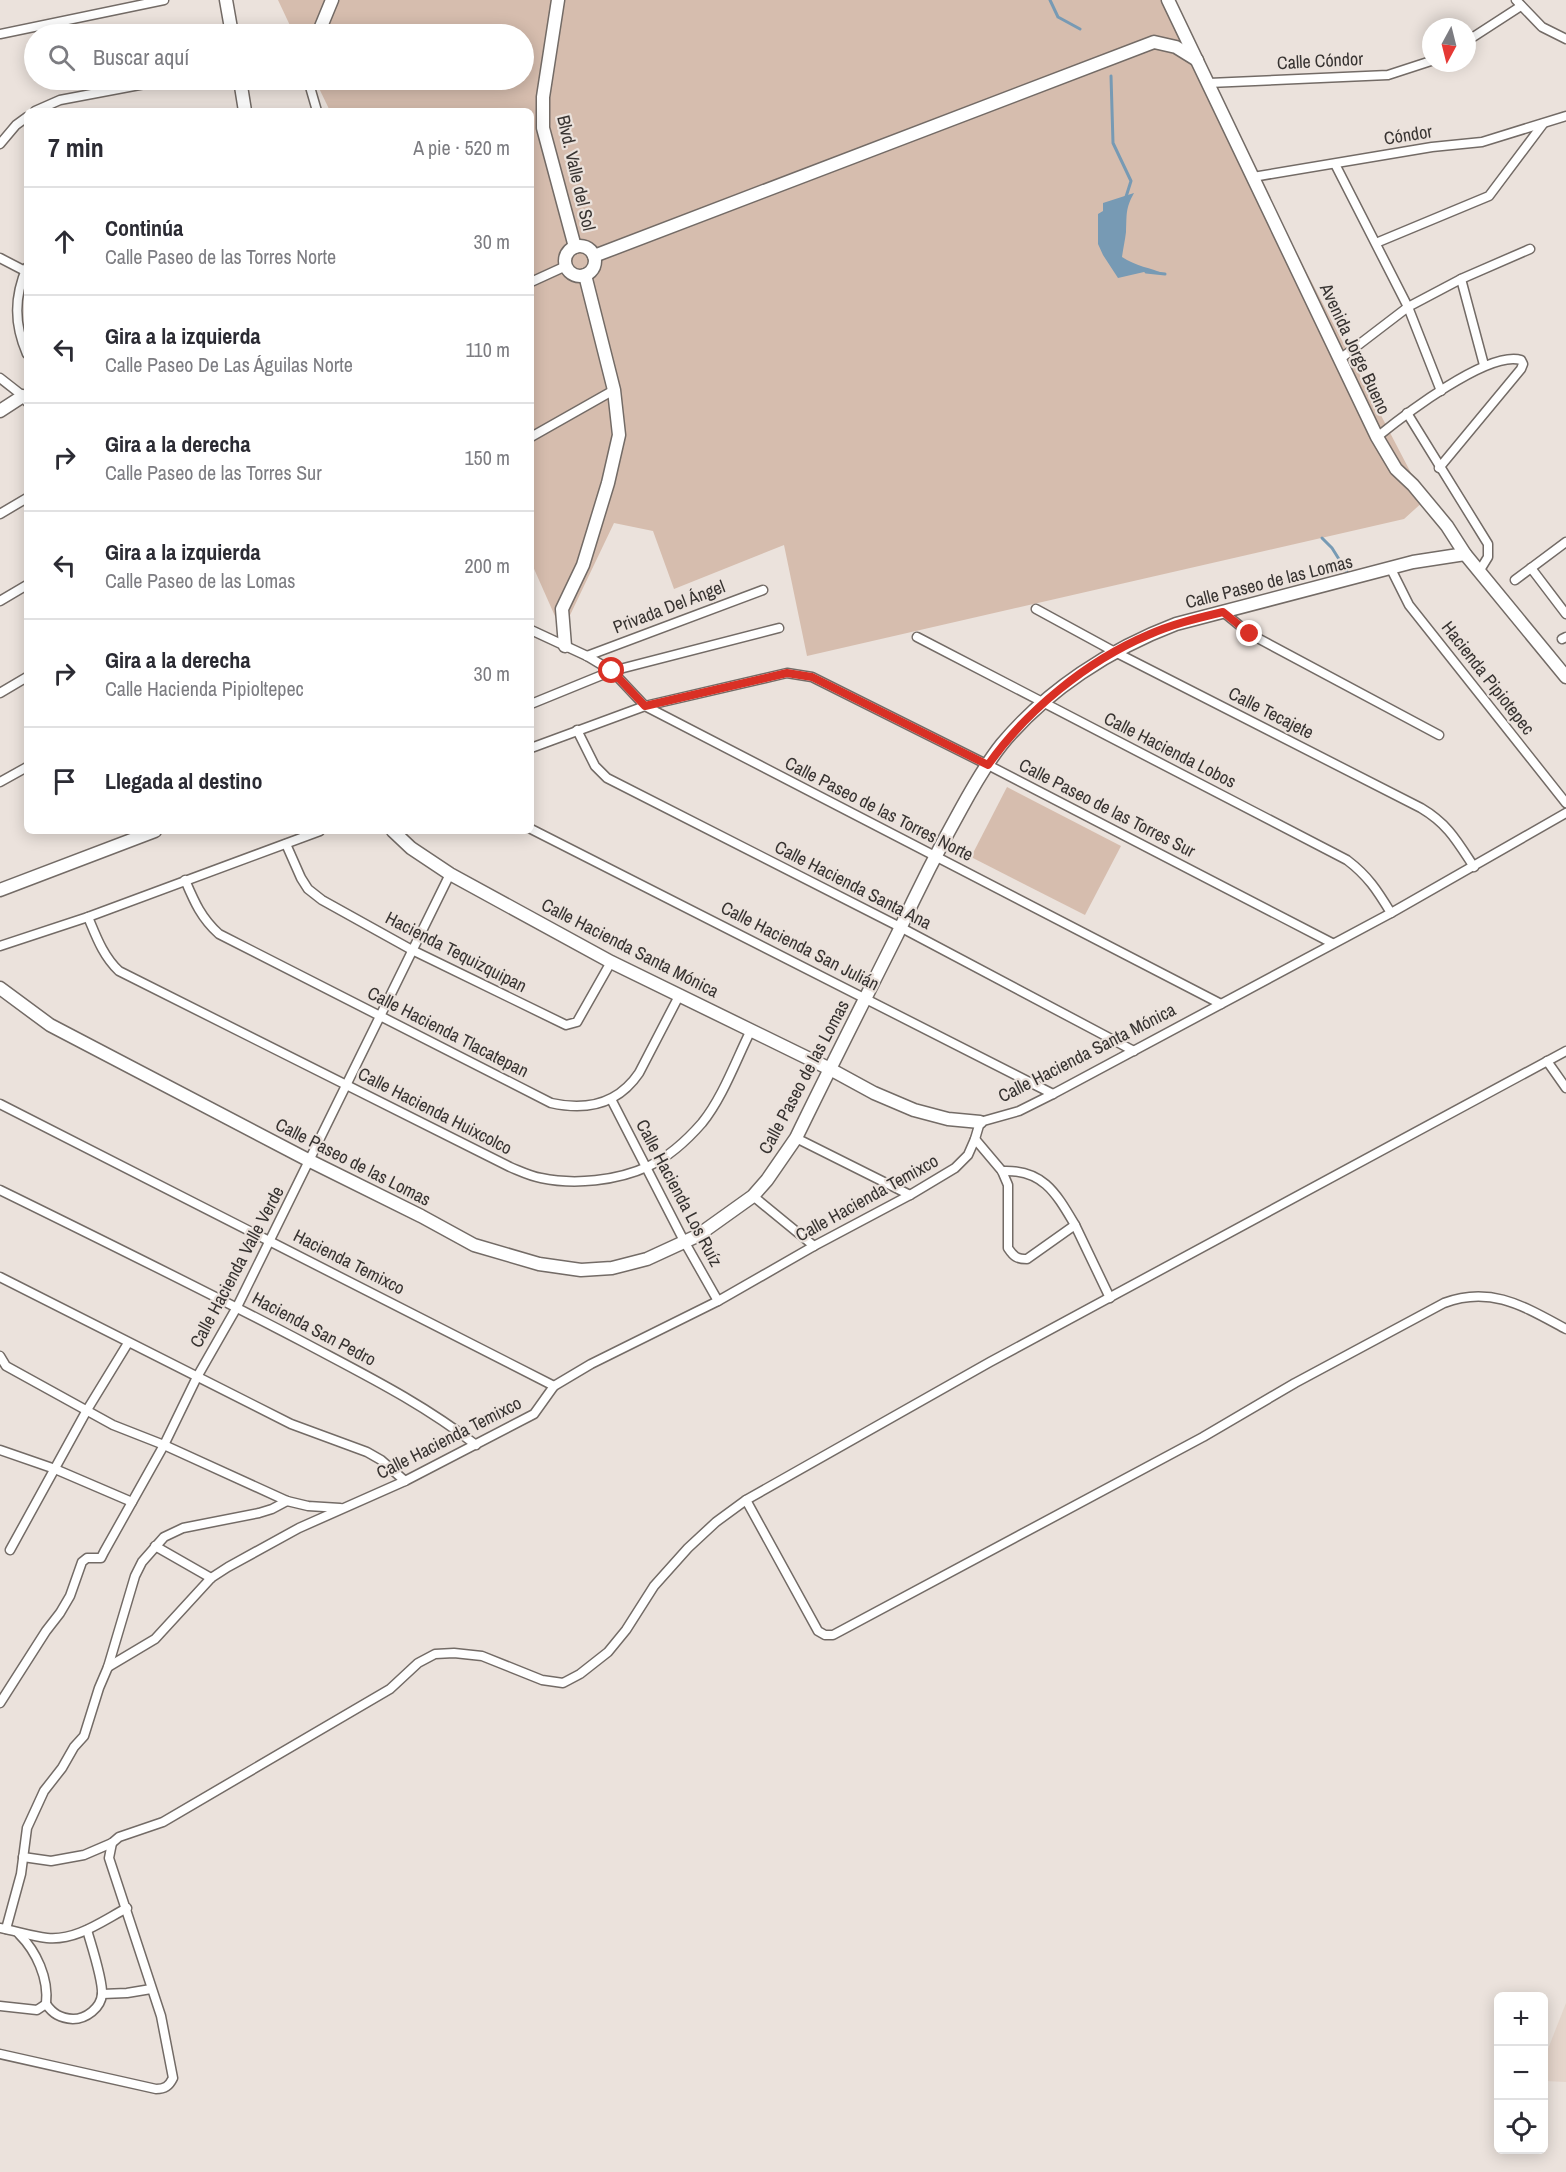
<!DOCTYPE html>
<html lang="es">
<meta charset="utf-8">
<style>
body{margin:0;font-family:"Archivo Narrow",sans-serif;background:#f7f7f7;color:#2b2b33}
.controls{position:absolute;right:18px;bottom:18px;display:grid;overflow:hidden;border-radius:9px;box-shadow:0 3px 15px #0003}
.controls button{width:54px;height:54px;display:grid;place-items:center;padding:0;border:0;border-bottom:2px solid #e1e1e2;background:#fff;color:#2b2b33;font:30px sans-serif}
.compass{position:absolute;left:1422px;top:18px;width:54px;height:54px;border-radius:50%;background:#fff;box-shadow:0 3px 15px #0003;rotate:187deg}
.stop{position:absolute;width:18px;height:18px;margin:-14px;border:4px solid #d93025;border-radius:50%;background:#fff}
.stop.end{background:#d93025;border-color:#fff;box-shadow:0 2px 6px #0008}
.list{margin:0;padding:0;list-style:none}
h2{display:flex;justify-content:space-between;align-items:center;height:78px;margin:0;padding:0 24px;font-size:26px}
h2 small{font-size:20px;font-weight:400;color:#7c7c81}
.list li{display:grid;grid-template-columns:39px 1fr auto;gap:18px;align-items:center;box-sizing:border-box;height:108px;padding:0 24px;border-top:2px solid #e1e1e2}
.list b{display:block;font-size:22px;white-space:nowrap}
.list p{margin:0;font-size:20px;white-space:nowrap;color:#7c7c81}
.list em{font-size:20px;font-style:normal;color:#7c7c81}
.icon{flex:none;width:33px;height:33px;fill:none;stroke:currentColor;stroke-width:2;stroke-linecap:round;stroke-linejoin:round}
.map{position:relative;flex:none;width:1566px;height:2172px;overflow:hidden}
.search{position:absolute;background:#fff;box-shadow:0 3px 15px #0003;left:24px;top:24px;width:510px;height:66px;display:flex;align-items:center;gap:15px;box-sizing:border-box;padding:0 21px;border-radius:33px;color:#7c7c81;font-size:22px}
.panel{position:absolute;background:#fff;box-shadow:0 3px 15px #0003;left:24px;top:108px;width:510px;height:726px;border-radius:9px}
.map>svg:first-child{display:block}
.built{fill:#e5d5cb}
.green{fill:#d6bdae}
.water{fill:#779ab4}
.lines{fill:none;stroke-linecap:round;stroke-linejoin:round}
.stream{stroke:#779ab4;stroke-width:3}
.street-casing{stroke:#736b66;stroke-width:11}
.secondary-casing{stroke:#736b66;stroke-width:15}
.street{stroke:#fff;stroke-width:8}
.secondary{stroke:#fff;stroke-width:12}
.route{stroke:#d93025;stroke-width:8}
.labels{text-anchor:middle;stroke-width:4.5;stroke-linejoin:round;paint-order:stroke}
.street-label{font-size:18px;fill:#373331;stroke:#ebe2dc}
</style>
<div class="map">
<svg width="1566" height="2172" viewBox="0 0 1566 2172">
<rect width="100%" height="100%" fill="#ebe2dc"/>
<!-- built -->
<path class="built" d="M1566 2003V2082L1544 2081V2059Z"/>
<!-- green -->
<g class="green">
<path d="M278 0H1165L1425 500 1404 519 807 656 784 545 674 589 653 531 614 523 562 632 531 562V111H330L315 80H524V34H294Z"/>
<path d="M1007 787 1121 846 1085 915 971 857Z"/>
</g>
<!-- water -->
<path class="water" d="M1134 193C1125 209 1127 215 1126 232 1125 241 1123 249 1122 257 1135 266 1151 268 1165 274L1144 272 1118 278 1103 255 1098 244V214L1103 211V203Z"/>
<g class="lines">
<!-- stream -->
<g class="stream">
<path d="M1050 0 1058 17 1080 29"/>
<path d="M1111 76 1113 143 1131 181 1125 200"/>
<path d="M1146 272 1165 274"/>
<path d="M1322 538 1332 548 1347 572"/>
</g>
<defs>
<g id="street">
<path d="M1516 0 1542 27 1566 39"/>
<path d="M0 34 164 0"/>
<path d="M1467 41 1521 6"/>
<path d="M308 80 317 111"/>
<path d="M1209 83 1388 75 1431 61"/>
<path d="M35 111 60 100 166 80"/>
<path d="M0 144 16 125 27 117"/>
<path d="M1335 164 1408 307 1441 391"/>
<path d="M1253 177 1432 147 1482 142 1566 116"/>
<path d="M1376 243 1489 196 1543 124"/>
<path d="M0 258 27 272"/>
<path d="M27 267C14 297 14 324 27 354"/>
<path d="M1461 279 1484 365"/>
<path d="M531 282 566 266"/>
<path d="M1340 359 1408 307 1461 279 1530 249"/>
<path d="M0 378 23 396 27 402"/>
<path d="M1407 413 1488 544V557L1480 570"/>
<path d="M531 437 614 390"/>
<path d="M1377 437C1403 416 1488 350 1521 360L1523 364 1521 369 1439 468"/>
<path d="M0 514 27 498"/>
<path d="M1531 568 1566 614"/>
<path d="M1391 569 1409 605 1566 803"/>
<path d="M1515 580 1566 542"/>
<path d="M0 601 27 585"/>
<path d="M1036 609 1115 652 1421 808C1448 824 1457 841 1474 867"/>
<path d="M1223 612 1250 634 1439 735"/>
<path d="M531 630 587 656 612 671 645 706 1221 1004"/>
<path d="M917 637 1347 860C1368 876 1377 890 1391 913"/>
<path d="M1562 639 1566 637"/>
<path d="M587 656 763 590"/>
<path d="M0 693 27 677"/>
<path d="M531 704 612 671 779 628"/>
<path d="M577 730 595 766 607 778 900 927 1134 1051"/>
<path d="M531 748 645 706 787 673 812 677 988 765 1332 943"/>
<path d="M0 782 27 767"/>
<path d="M531 829 1053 1094"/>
<path d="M286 844 301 878 308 889 322 900 412 950 566 1025 577 1022 611 962"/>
<path d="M185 880C194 901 201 918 219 934L551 1103C587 1111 618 1104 639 1073L680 994"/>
<path d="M88 917C96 936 103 956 119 971L510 1167C520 1171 530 1176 541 1178 574 1185 617 1181 649 1166 668 1157 688 1139 702 1123 723 1097 736 1060 751 1030"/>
<path d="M0 946 88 917 320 831"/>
<path d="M1547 1061 1566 1088"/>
<path d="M611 1099 684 1241 718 1301"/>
<path d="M0 1104 554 1386"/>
<path d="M796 1138 910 1195"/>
<path d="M975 1139 1002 1171 1008 1185V1248C1014 1257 1017 1259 1027 1259L1075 1225 1110 1298"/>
<path d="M1002 1171C1043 1169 1056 1193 1075 1225"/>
<path d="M0 1190C102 1240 204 1290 305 1343 365 1375 422 1403 476 1445"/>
<path d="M753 1196 814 1246"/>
<path d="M0 1277 291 1424 367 1452 381 1460 405 1481"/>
<path d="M0 1356 6 1366 113 1425 164 1445 287 1501 308 1506 340 1508"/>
<path d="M0 1450 55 1469 132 1502"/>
<path d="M746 1500 818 1631 825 1635H833L1203 1437 1295 1383 1444 1303C1491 1285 1525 1307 1566 1329"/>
<path d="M155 1546 211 1578"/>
<path d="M10 1550 87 1410 128 1343"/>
<path d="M108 1667 155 1639 211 1578 228 1567 299 1528 405 1481 534 1414 554 1386 591 1364 718 1301 814 1246 910 1195 955 1168 968 1155 975 1139 980 1122 1019 1111 1053 1094 1391 913 1566 813"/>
<path d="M0 1703 46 1631 60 1613 70 1596 82 1562 87 1558H101L104 1552 164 1445 197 1377 237 1307 450 874"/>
<path d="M23 1857 51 1861 84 1855 112 1843 119 1837 163 1822 390 1689 418 1663 435 1654 454 1653 482 1656 542 1680 563 1683 580 1674 608 1652 626 1630 654 1586 688 1548 716 1522 746 1500 990 1362 1566 1051"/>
<path d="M0 1928C16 1931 31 1936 47 1938 76 1941 102 1921 127 1908"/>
<path d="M6 1929 21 1874 27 1828 44 1791 62 1768 74 1747 84 1736 99 1688 108 1667 135 1576 142 1562 164 1537 183 1528 259 1513 272 1509 287 1501"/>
<path d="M19 1934C36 1951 49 1978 46 2004"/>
<path d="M102 1994 127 1993 151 1989"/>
<path d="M46 2004C53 2014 60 2018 73 2019 86 2019 101 2008 102 1994 103 1980 91 1944 87 1930"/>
<path d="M0 2006 37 2010 46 2004"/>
<path d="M0 2054 156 2089C165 2089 169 2086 173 2078L161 2016 109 1858 112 1843"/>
</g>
<g id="secondary">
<path d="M226 0 232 34"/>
<path d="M558 0 543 97V128L575 247"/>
<path d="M1168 0 1377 437 1396 469 1413 485 1447 526 1465 554 1566 677"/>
<path d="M318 34 332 0"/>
<path d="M240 80 245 111"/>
<circle cx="580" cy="261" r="15"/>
<path d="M594 256 1154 42 1176 47 1197 60"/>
<path d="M0 411 23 396"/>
<path d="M565 646 562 609 583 565 608 483 619 435 614 390 585 275"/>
<path d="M393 831 411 848 450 874 611 962 830 1069 874 1093 914 1110 948 1119 980 1122"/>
<path d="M0 890 155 831"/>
<path d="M0 988 50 1025 310 1161 421 1216 474 1245 539 1264 581 1270 612 1268 647 1259 697 1236 753 1196 767 1180 796 1138C829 1070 863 1003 897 935 917 892 938 850 961 809 973 787 986 764 1002 744 1047 690 1110 649 1176 624L1413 562 1465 554"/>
</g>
</defs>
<!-- street casing -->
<use href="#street" class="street-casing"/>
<!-- secondary casing -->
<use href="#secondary" class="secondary-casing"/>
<!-- street -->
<use href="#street" class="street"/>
<!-- secondary -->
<use href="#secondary" class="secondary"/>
</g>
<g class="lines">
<!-- route -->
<path class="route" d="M612 671 645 706 787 673 812 677 988 765C1026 711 1087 661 1148 635 1172 624 1198 618 1223 612L1250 634"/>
</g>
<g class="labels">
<!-- street labels -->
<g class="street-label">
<text transform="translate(1320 61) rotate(-3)" y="6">Calle Cóndor</text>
<text transform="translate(1408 135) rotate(-9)" y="6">Cóndor</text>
<text transform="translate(576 173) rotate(77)" y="6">Blvd. Valle del Sol</text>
<text transform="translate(1355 349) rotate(65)" y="6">Avenida Jorge Bueno</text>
<text transform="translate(1269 582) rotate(-14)" y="6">Calle Paseo de las Lomas</text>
<text transform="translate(669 607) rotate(-21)" y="6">Privada Del Ángel</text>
<text transform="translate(1488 678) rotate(52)" y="6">Hacienda Pipiotepec</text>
<text transform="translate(1271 713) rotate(27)" y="6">Calle Tecajete</text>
<text transform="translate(1170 750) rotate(27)" y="6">Calle Hacienda Lobos</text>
<text transform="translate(1107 808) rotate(27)" y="6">Calle Paseo de las Torres Sur</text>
<text transform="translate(879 809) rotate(27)" y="6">Calle Paseo de las Torres Norte</text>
<text transform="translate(853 885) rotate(27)" y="6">Calle Hacienda Santa Ana</text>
<text transform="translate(800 946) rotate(27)" y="6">Calle Hacienda San Julián</text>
<text transform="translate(630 948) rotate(27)" y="6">Calle Hacienda Santa Mónica</text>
<text transform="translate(456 952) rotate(27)" y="6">Hacienda Tequizquipan</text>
<text transform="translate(448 1032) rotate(27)" y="6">Calle Hacienda Tlacatepan</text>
<text transform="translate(1087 1053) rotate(-27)" y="6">Calle Hacienda Santa Mónica</text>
<text transform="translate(804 1077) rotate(-62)" y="6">Calle Paseo de las Lomas</text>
<text transform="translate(435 1111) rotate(27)" y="6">Calle Hacienda Huixcolco</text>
<text transform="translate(353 1162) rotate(27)" y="6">Calle Paseo de las Lomas</text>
<text transform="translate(679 1193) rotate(62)" y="6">Calle Hacienda Los Ruíz</text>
<text transform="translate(867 1198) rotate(-29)" y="6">Calle Hacienda Temixco</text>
<text transform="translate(349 1262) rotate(27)" y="6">Hacienda Temixco</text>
<text transform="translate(237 1267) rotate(-62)" y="6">Calle Hacienda Valle Verde</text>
<text transform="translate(314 1329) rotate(28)" y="6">Hacienda San Pedro</text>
<text transform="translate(449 1438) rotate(-27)" y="6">Calle Hacienda Temixco</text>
</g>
</g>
</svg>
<div class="controls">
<button>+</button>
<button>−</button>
<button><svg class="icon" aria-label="locate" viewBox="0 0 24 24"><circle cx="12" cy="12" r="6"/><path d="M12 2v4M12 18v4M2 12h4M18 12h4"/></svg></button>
</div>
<svg class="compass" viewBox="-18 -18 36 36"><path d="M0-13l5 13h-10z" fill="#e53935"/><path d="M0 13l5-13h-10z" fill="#7c7c81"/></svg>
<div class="stop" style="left:612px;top:671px"></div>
<div class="stop end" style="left:1250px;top:634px"></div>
<div class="search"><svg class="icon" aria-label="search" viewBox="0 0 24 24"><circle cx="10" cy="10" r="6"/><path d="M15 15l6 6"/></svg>Buscar aquí</div>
<section class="panel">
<h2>7 min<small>A pie · 520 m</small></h2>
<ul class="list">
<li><svg class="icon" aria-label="ahead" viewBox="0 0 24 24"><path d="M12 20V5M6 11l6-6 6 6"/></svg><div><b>Continúa</b><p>Calle Paseo de las Torres Norte</p></div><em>30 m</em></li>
<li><svg class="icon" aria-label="left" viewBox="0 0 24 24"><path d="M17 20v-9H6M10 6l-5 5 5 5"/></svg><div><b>Gira a la izquierda</b><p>Calle Paseo De Las Águilas Norte</p></div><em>110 m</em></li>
<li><svg class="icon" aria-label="right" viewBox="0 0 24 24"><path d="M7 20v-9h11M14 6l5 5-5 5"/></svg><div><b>Gira a la derecha</b><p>Calle Paseo de las Torres Sur</p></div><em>150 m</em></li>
<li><svg class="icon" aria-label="left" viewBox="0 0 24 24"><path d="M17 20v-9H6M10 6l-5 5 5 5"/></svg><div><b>Gira a la izquierda</b><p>Calle Paseo de las Lomas</p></div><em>200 m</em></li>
<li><svg class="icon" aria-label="right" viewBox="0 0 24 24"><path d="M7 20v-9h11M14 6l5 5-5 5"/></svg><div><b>Gira a la derecha</b><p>Calle Hacienda Pipioltepec</p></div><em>30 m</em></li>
<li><svg class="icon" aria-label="arrive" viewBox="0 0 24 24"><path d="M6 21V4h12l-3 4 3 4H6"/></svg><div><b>Llegada al destino</b></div></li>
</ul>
</section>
</div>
